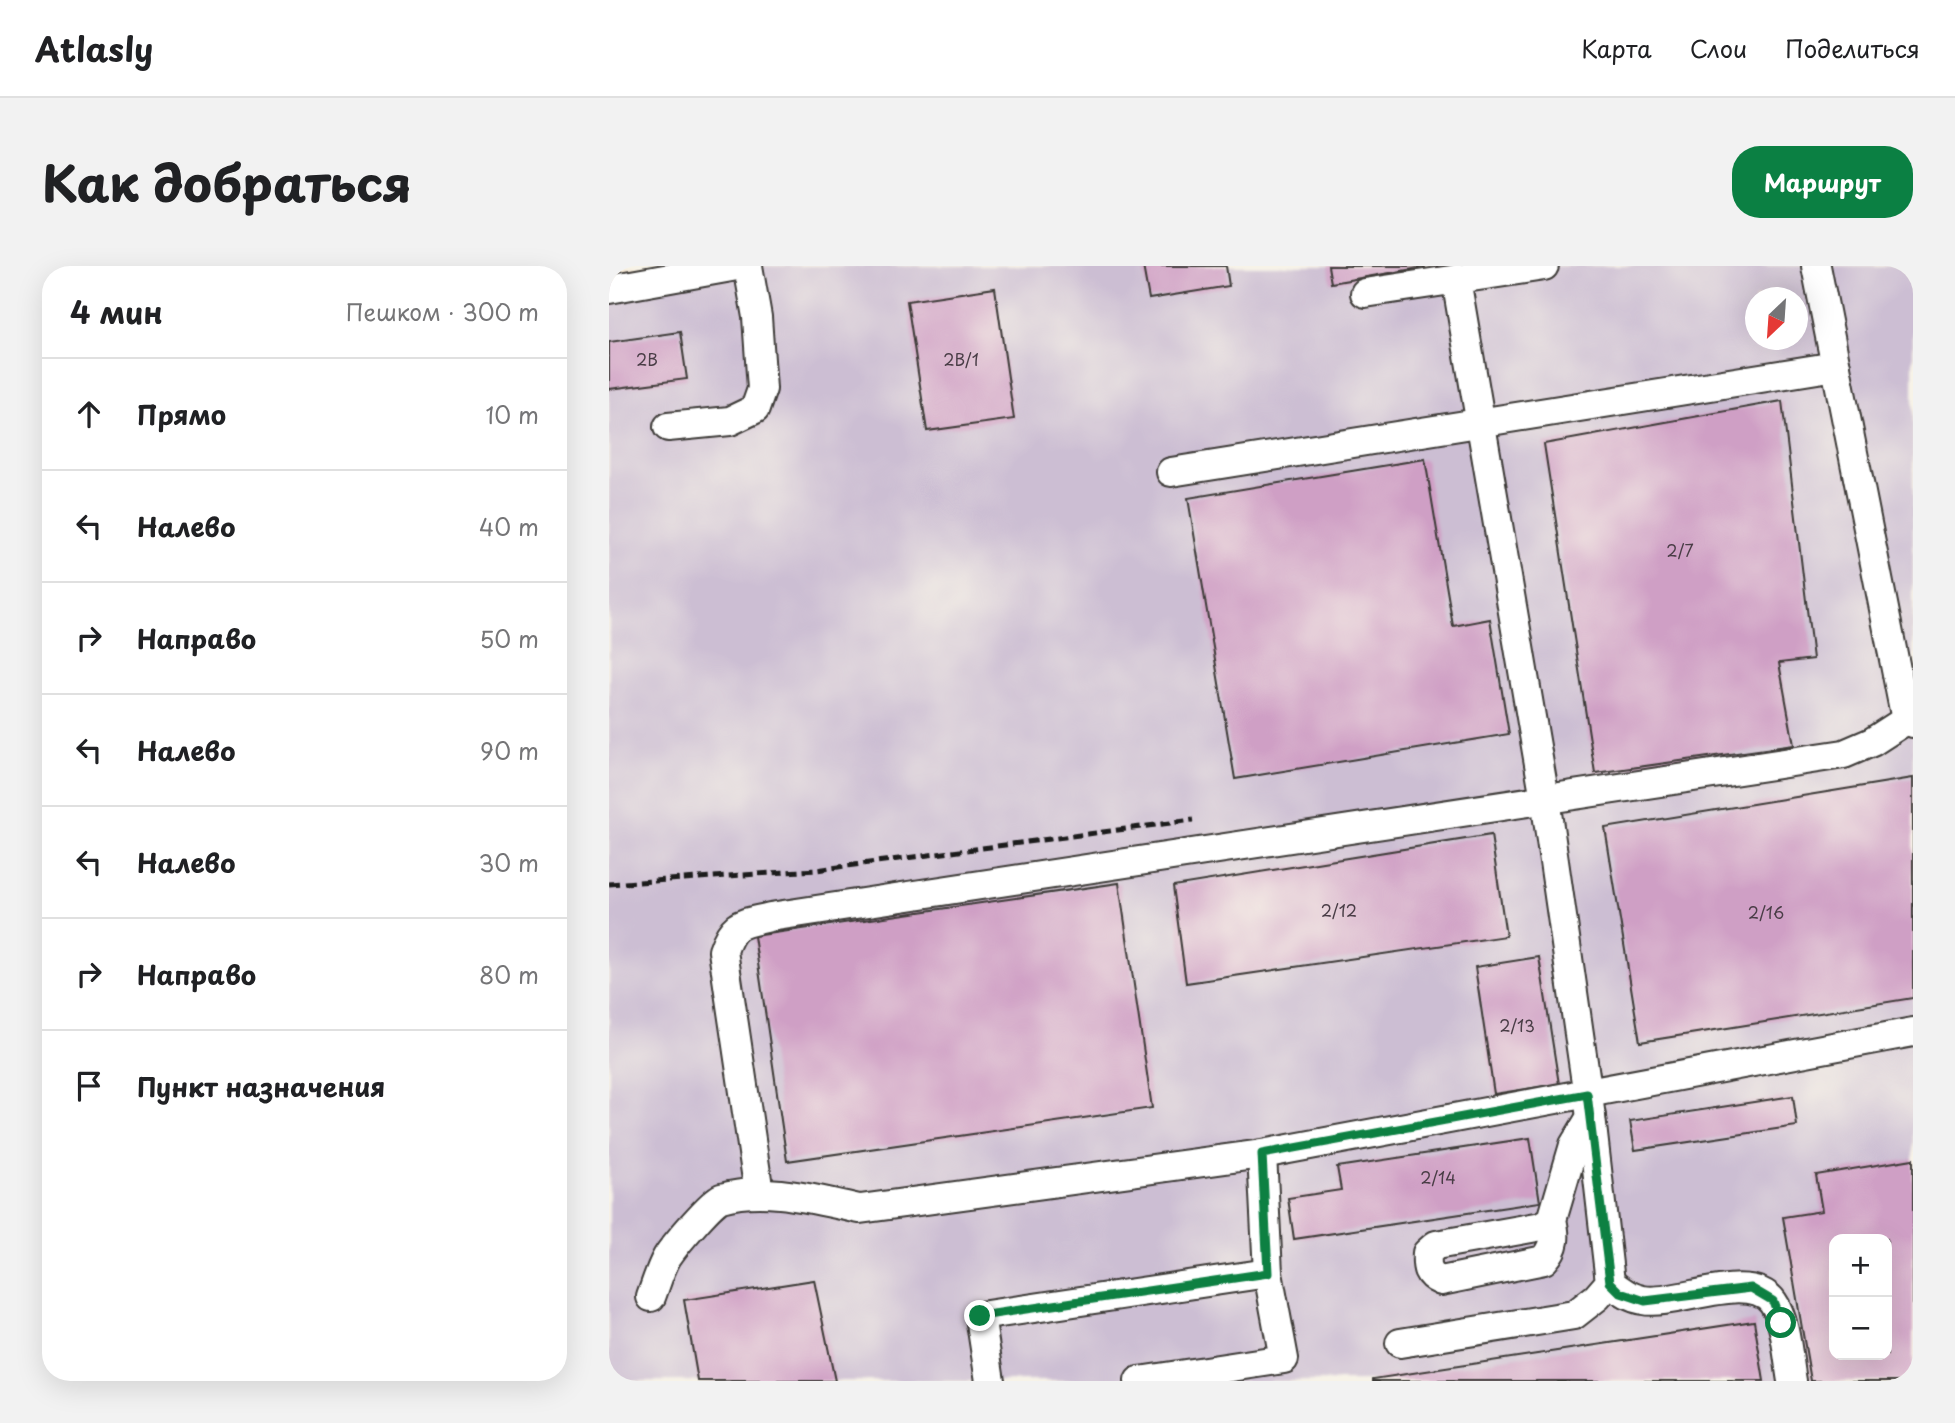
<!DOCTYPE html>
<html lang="ru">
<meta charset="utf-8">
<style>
body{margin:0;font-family:"Playpen Sans",sans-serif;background:#f2f2f2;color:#202124}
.controls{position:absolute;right:21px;bottom:21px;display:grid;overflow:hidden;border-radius:14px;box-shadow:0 7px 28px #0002}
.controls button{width:63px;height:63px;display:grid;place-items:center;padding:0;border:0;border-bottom:2px solid #e0e0e0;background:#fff;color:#202124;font:35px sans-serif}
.compass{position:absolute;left:1136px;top:21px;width:63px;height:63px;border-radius:50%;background:#fff;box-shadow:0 7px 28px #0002;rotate:205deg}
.stop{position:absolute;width:21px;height:21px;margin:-16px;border:5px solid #0b8043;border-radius:50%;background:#fff}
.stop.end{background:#0b8043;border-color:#fff;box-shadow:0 2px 7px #0008}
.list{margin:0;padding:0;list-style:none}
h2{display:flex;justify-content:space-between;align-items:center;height:91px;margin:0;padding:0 28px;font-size:30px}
h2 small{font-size:23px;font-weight:400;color:#757577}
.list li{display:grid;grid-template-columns:46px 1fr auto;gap:21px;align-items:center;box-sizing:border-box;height:112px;padding:0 28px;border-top:2px solid #e0e0e0}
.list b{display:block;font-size:26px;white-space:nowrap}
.list em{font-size:23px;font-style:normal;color:#757577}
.icon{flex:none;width:38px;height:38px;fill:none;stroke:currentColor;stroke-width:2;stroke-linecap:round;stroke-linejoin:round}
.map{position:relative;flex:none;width:1304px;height:1115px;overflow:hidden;border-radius:28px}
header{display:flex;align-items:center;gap:42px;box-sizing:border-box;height:98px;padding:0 35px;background:#fff;border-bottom:2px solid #e0e0e0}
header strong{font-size:33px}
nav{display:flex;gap:38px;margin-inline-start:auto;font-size:24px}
.intro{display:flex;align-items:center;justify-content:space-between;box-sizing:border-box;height:168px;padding:0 42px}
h1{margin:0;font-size:49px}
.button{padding:18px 32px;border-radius:28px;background:#0b8043;color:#fff;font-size:24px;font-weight:700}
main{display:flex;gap:42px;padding:0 42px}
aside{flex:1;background:#fff;border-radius:28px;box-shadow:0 7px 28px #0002}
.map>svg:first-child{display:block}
.industrial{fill:#ccbed3;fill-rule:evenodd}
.building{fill:#cf9fc5;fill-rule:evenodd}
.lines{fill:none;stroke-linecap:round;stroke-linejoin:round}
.minor-casing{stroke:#3d3a37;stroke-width:32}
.minor{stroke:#fff;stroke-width:28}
.rail{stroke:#1c1c1c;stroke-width:5;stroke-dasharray:10 5;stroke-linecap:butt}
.route{stroke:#0b8043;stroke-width:9}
.labels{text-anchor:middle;stroke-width:5;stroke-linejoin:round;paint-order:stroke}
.number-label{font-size:16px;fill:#493d46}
</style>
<header>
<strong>Atlasly</strong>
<nav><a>Карта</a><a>Слои</a><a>Поделиться</a></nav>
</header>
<div class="intro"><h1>Как добраться</h1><a class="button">Маршрут</a></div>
<main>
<aside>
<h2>4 мин<small>Пешком · 300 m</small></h2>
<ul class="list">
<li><svg class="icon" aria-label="ahead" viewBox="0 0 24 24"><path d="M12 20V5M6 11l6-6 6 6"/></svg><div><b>Прямо</b></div><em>10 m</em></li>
<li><svg class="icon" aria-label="left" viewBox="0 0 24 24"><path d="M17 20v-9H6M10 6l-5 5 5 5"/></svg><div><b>Налево</b></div><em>40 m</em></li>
<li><svg class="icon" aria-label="right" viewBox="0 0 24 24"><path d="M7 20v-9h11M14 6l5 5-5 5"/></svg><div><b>Направо</b></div><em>50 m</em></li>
<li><svg class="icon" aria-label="left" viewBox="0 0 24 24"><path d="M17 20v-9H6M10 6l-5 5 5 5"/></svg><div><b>Налево</b></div><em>90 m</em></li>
<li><svg class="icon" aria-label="left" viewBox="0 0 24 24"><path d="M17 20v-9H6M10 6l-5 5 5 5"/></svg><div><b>Налево</b></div><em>30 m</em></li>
<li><svg class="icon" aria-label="right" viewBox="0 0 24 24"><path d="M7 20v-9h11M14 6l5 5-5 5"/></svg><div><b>Направо</b></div><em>80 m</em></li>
<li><svg class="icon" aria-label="arrive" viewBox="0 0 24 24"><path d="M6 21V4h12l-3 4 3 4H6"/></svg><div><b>Пункт назначения</b></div></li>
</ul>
</aside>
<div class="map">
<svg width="1304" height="1115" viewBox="0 0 1304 1115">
<rect width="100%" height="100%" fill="#f7f3e8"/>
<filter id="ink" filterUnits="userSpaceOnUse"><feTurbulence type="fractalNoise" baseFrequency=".0143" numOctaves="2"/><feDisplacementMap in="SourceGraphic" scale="14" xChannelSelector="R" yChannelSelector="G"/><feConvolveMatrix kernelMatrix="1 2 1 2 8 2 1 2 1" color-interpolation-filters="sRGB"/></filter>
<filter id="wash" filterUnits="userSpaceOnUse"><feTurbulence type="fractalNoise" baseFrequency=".00686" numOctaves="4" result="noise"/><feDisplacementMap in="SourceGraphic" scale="28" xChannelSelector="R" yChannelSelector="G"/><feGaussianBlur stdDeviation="1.57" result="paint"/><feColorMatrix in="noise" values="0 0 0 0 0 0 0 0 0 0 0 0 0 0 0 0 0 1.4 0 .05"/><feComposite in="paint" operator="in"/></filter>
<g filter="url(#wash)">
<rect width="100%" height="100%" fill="#f5e6d1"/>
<!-- industrial -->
<path class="industrial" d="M72 0H1304V1115H0V17ZM1146 32H1188V74H1146ZM1225 973H1278V1089H1225Z"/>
<g id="blocks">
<!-- building -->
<g class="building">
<path d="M534 0H617L620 20 540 33Z"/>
<path d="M719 0H816V1L722 17Z"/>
<path d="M386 22 405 153 318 165 298 35Z"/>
<path d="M71 66 78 113 0 123V76Z"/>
<path d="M1173 135 1204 393 1170 397 1185 479 986 507 935 178Z"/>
<path d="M816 193 844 360 881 353 900 468 626 513 579 232Z"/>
<path d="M1304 512V732L1031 776 996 562Z"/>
<path d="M882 569 897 670 577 717 564 620Z"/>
<path d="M510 617 543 842 178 895 145 670Z"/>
<path d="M930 691 950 818 885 828 866 701Z"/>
<path d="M1184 830 1188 860 1026 884 1021 855Z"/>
<path d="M921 872 931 936 685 973 679 932 732 924 728 901Z"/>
<path d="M1304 893V1115H1202L1174 951 1213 945 1207 909ZM1225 973H1278V1089H1225Z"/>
<path d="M205 1014 226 1115H89L75 1034Z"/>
<path d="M1145 1055 1155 1115H764V1113Z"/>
</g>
</g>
</g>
<g filter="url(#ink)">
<use href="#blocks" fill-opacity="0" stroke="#3d3a37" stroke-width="2"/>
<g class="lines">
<defs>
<g id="minor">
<path d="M1207 0 1297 454 1304 457"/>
<path d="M0 23 128 0"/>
<path d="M756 27 935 0"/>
<path d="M59 161 121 155 146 143 153 123 148 51 139 0"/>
<path d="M562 206 1227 100"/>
<path d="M150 927 114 685C124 655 133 658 161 651L1235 488 1263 476 1297 454"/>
<path d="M943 954C947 970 947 981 935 994L832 1015C818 1009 817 1002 818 987L827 979 933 960 943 954 965 879 982 851"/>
<path d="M1001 1016C1011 1025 1021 1032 1034 1034 1065 1041 1141 1003 1164 1036 1177 1054 1179 1093 1183 1115"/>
<path d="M42 1031C47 1018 51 1003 58 991 65 980 102 936 112 932 156 919 207 934 251 943L653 888 1304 766"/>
<path d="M791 1077 965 1049 988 1031 1001 1016 982 851 936 533 847 13"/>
<path d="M381 1115 371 1050 659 1007"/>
<path d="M530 1115 675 1093 659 1007 653 888"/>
</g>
</defs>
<!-- minor casing -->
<use href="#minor" class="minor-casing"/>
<!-- minor -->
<use href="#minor" class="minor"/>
<!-- rail -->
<path class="rail" d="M0 618 207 604 584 554"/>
</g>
</g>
<g class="lines" filter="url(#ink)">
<!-- route -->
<path class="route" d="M371 1050 659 1007 653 888 978 828 1001 1016 1012 1027 1036 1035 1142 1022 1164 1035 1172 1057"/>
</g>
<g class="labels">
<!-- number labels -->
<g class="number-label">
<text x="38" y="100">2В</text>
<text x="352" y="100">2В/1</text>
<text x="1071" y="291">2/7</text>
<text x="730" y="651">2/12</text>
<text x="1157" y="653">2/16</text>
<text x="908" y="766">2/13</text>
<text x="829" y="918">2/14</text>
</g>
</g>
</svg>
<div class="controls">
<button>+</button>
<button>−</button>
</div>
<svg class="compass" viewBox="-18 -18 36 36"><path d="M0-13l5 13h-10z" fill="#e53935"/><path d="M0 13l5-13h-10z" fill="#757577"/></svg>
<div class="stop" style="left:1172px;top:1057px"></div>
<div class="stop end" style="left:371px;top:1050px"></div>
</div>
</main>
